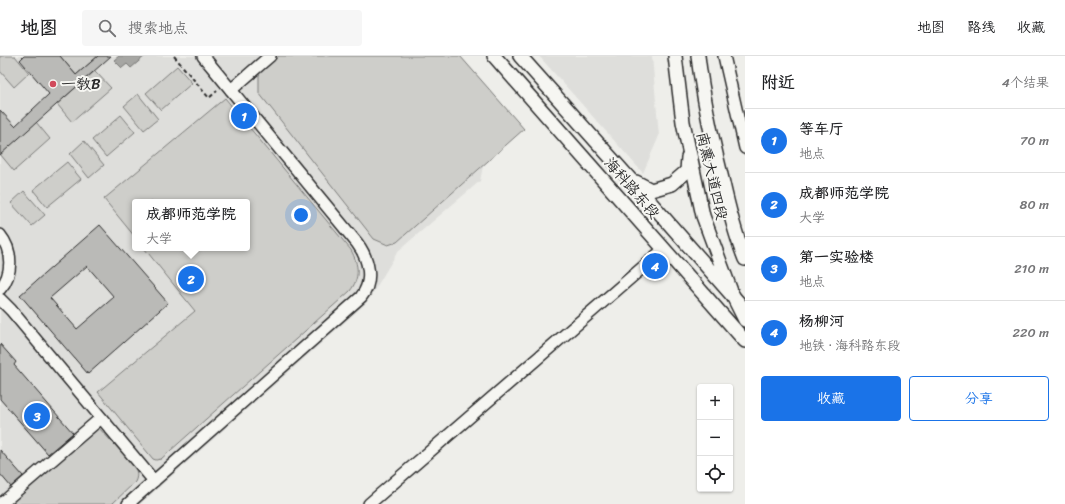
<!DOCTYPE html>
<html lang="zh">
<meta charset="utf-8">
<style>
body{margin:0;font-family:Sriracha,"LXGW WenKai TC",sans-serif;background:#f6f6f6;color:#202124}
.controls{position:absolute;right:12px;bottom:12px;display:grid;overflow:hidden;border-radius:4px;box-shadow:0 1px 3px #0004}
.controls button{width:36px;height:36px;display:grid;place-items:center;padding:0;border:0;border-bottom:1px solid #e0e0e0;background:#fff;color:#202124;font:20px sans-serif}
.you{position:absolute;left:301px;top:159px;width:14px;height:14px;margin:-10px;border:3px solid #fff;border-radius:50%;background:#1a73e8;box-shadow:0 0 0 6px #1a73e833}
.badge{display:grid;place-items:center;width:26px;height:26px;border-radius:50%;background:#1a73e8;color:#fff;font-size:13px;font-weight:700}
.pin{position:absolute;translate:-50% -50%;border:2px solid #fff;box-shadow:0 1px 4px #0006}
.popup{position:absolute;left:132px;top:143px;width:118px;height:52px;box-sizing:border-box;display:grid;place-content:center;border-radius:4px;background:#fff;filter:drop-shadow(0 1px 3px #0005);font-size:13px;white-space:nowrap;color:#757577}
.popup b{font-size:15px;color:#202124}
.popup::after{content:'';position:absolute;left:50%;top:100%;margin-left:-8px;border:8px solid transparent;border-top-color:#fff}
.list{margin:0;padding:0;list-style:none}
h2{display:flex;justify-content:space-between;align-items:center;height:52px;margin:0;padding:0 16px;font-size:17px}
h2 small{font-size:13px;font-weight:400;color:#757577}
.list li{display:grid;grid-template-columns:26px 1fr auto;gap:12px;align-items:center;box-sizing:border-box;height:64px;padding:0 16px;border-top:1px solid #e0e0e0}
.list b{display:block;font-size:15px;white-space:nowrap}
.list p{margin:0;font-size:13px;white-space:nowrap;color:#757577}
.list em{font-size:13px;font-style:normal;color:#757577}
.actions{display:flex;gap:8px;padding:12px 16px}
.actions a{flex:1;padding:9px 0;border:1px solid #1a73e8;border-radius:4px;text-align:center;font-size:14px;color:#1a73e8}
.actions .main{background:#1a73e8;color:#fff}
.icon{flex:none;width:22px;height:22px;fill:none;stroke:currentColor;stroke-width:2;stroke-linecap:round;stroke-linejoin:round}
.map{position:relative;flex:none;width:745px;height:448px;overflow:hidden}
header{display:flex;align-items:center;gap:24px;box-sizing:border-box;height:56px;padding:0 20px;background:#fff;border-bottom:1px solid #e0e0e0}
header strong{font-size:19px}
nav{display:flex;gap:22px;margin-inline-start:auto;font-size:14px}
.search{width:280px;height:36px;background:#f6f6f6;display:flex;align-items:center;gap:10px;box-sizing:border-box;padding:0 14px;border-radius:4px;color:#757577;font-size:15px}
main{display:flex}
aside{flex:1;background:#fff}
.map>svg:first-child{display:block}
.built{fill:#dededb;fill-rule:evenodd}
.green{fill:#cececa;stroke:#7c7c7a}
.water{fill:#a6a6a3;stroke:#757573}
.building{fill:#babab7;stroke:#2b2b2b;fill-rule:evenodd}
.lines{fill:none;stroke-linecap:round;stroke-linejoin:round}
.minor-casing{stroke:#2b2b2b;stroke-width:14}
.major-casing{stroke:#2b2b2b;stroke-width:16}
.path{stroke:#2b2b2b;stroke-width:2;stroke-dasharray:4 3;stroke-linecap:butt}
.minor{stroke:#f6f6f2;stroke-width:11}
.major{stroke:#f6f6f2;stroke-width:13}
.poi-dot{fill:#d1495b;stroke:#f6f6f2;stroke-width:1.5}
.labels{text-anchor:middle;stroke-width:4;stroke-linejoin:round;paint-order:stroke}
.poi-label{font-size:15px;fill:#2b2b2b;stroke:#f6f6f2;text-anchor:start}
.street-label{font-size:15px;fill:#2b2b2b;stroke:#f6f6f2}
</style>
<header>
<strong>地图</strong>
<div class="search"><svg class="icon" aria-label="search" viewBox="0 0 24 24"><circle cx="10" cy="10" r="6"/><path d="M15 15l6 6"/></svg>搜索地点</div>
<nav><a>地图</a><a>路线</a><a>收藏</a></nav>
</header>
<main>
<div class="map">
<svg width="745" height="448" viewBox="0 0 745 448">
<rect width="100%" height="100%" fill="#eeeeea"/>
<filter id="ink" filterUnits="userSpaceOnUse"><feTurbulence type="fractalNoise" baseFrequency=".025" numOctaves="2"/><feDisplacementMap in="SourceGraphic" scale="8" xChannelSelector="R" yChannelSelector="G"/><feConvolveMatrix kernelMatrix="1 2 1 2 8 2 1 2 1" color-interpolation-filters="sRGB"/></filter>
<g filter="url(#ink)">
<!-- built -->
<g class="built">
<path d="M0 0H461L524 73 483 110 480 125 398 195 371 240 364 249 140 448H0ZM135 146H247V192H135Z"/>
<path d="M539 0H652L659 80 643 117Z"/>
</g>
<!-- green -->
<g class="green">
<path d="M0 0H15L29 17 14 31 0 15Z"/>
<path d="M60 0H98L76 19Z"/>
<path d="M279 0H460L524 73 397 186 388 189 374 183 259 37V16Z"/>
<path d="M177 10 192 27 161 54 146 37Z"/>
<path d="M95 15 111 32 72 66 57 48Z"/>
<path d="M138 38 158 63 144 74 124 50Z"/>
<path d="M225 42 351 194C359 209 360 222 350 235L161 403 156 404 153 403 98 336 195 255 144 192H247V146H135V181L104 143Z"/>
<path d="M121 59 135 76 106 101 92 84Z"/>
<path d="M36 66 50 83 14 115 0 98Z"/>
<path d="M84 85 104 109 89 122 70 98Z"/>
<path d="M67 106 81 123 47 151 33 134Z"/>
<path d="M24 135 45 159 32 170 11 147Z"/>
<path d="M97 370 130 405C136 411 139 418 135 426L112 448H8Z"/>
</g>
<!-- water -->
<path class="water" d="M119 0H145L131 12 127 8 122 12 114 4Z"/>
<!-- building -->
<g class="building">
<path d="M24 0H60L76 19 98 0H111L0 99V54L15 70 49 38 20 4Z"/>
<path d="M100 169 168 247 88 318 20 239ZM87 210 114 241 77 273 50 242Z"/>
<path d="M0 288 16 306 14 309 73 377 48 398 0 343Z"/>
<path d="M0 394 23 420 11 431 0 418Z"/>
</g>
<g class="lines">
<defs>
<g id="minor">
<path d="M724 0 745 92"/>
<path d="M231 34 270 0"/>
<path d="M0 179C13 195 13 218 0 233"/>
<path d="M0 243 11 254 154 425"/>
<path d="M1 448 101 362"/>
<path d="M128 448 361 241C374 225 369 203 357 187L203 0"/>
<path d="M369 448 664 193"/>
</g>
<g id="major">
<path d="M494 0 745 285"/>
<path d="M520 0 629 122 745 254"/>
<path d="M675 0 683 66 703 160 732 238 745 264"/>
<path d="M698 0C703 42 712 83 722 123 728 150 735 178 745 203"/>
<path d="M636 126 651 134 672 128 687 115 688 101"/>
</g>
</defs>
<!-- minor casing -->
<use href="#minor" class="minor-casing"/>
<!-- major casing -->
<use href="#major" class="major-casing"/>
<!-- path -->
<path class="path" d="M174 0 209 42 217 35"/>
<!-- minor -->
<use href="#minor" class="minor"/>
<!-- major -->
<use href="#major" class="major"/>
</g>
</g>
<!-- markers -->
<circle class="poi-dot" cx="53" cy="28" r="4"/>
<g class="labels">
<!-- poi labels -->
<g class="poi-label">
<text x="61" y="33">一教B</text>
</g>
<!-- street labels -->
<g class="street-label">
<text transform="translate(712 120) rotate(77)" y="5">南熏大道四段</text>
<text transform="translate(632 132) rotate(49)" y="5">海科路东段</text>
</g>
</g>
</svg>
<div class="controls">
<button>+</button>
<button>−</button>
<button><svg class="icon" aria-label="locate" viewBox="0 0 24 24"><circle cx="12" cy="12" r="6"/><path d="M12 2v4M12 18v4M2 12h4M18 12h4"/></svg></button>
</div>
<div class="you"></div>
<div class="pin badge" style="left:244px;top:60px">1</div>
<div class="pin badge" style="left:191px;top:223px">2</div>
<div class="popup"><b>成都师范学院</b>大学</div>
<div class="pin badge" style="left:37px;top:360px">3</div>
<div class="pin badge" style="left:655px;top:210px">4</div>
</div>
<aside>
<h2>附近<small>4个结果</small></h2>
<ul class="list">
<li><span class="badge">1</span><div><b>等车厅</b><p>地点</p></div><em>70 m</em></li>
<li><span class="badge">2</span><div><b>成都师范学院</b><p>大学</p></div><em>80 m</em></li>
<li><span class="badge">3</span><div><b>第一实验楼</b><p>地点</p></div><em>210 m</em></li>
<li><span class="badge">4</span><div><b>杨柳河</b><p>地铁 · 海科路东段</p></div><em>220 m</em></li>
</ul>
<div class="actions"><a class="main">收藏</a><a>分享</a></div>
</aside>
</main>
